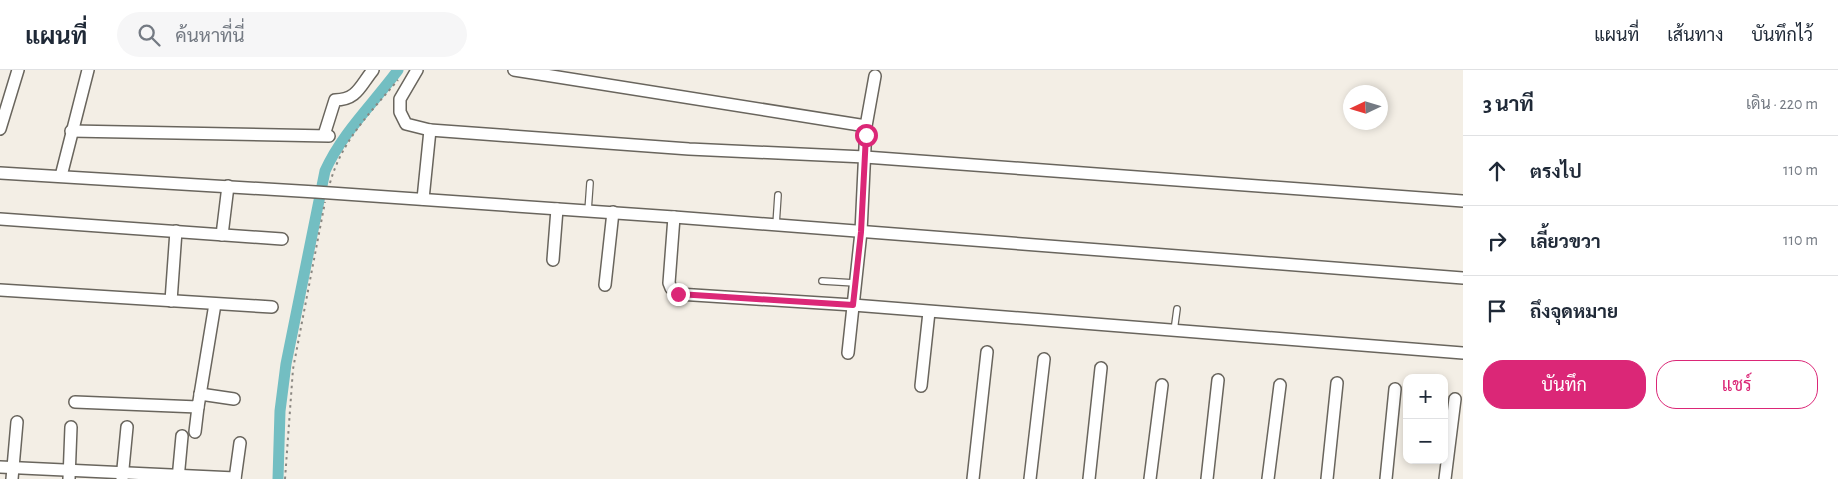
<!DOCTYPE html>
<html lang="th">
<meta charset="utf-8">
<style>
body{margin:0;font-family:"Alegreya Sans",Sarabun,sans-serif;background:#f6f6f7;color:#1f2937}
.controls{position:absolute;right:15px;bottom:15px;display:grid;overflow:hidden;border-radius:10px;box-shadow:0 2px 8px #0003}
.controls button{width:45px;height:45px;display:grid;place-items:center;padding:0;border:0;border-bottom:1px solid #e0e1e3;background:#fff;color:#1f2937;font:25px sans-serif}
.compass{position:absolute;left:1343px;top:15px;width:45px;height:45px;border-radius:50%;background:#fff;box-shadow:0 2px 8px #0003;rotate:266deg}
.stop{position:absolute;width:15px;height:15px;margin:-11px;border:4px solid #db2777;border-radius:50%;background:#fff}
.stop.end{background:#db2777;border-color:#fff;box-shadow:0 1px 5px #0008}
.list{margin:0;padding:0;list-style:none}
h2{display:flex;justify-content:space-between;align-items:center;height:65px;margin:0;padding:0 20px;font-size:21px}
h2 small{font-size:16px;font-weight:400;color:#747a83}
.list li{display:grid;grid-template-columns:32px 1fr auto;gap:15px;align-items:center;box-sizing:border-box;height:70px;padding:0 20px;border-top:1px solid #e0e1e3}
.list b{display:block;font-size:19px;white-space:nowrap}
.list em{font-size:16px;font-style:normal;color:#747a83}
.actions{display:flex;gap:10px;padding:15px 20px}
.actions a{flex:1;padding:11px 0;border:1px solid #db2777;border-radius:20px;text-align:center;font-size:18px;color:#db2777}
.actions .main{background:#db2777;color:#fff}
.icon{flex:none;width:28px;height:28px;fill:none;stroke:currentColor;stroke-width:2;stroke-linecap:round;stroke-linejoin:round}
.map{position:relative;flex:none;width:1463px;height:409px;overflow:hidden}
header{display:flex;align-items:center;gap:30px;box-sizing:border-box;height:70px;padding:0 25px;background:#fff;border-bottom:1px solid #e0e1e3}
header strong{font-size:24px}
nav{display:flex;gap:28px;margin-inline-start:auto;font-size:18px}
.search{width:350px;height:45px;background:#f6f6f7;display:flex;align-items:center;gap:12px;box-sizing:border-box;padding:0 18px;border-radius:28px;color:#747a83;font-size:19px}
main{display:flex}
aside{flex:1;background:#fff}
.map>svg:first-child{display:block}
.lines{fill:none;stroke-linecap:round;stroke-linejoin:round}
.canal{stroke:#73bec2;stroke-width:11}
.lane-casing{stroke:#69655d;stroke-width:8}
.street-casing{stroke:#69655d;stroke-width:14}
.path{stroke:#8a8781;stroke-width:2;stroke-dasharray:2.5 4;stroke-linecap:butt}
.lane{stroke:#fff;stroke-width:5.5}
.street{stroke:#fff;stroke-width:11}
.route{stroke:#db2777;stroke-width:6}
</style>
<header>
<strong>แผนที่</strong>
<div class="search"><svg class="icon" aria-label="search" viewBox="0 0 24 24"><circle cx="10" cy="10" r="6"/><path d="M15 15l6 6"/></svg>ค้นหาที่นี่</div>
<nav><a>แผนที่</a><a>เส้นทาง</a><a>บันทึกไว้</a></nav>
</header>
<main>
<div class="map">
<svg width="1463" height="409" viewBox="0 0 1463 409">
<rect width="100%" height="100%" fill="#f3eee5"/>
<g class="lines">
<!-- canal -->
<path class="canal" d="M278 409 280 341 286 294 325 101C342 63 373 34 398 0"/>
<defs>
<g id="lane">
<path d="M588 141 590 113"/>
<path d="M776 155 778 125"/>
<path d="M822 211 855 213"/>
<path d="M1174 261 1177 239"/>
</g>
<g id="street">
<path d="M417 0 400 29V42L406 54 430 60 689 79 865 87 1463 131"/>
<path d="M514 0 866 56"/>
<path d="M0 59 18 0"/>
<path d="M71 61 329 66"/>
<path d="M324 65 335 30C357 30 360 16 373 0"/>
<path d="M0 103 316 122 674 147 1463 208"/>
<path d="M61 106 88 0"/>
<path d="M423 129 430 60"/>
<path d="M674 147 669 213 671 218 678 224 853 235 1463 283"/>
<path d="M0 149 282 169"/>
<path d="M222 165 228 116"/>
<path d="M553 190 557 139"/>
<path d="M605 215 613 142"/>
<path d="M0 220 272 237"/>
<path d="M171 231 176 161"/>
<path d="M848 283 861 162 866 56 875 6"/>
<path d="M921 316 929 242"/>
<path d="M200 324 234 329"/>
<path d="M75 332 198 337 215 234"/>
<path d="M195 362 198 337"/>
<path d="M0 397 235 408"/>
<path d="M12 409 17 352"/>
<path d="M69 409 71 357"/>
<path d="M122 409 127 357"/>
<path d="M178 409 182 366"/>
<path d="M235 409 240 373"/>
<path d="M973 409 987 282"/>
<path d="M1030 409 1044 289"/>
<path d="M1089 409 1101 298"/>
<path d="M1150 409 1162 315"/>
<path d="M1207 409 1218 310"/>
<path d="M1268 409 1280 315"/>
<path d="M1327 409 1337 313"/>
<path d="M1386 409 1395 319"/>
<path d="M1445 409 1455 329"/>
</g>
</defs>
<!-- lane casing -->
<use href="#lane" class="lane-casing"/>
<!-- street casing -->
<use href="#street" class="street-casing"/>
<!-- path -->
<g class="path">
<path d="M330 113C342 70 370 43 398 10"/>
<path d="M285 409 293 299 325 132"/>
</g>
<!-- lane -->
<use href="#lane" class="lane"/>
<!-- street -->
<use href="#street" class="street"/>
</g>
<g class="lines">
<!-- route -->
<path class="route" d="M678 224 853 235 861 162 866 65"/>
</g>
</svg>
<div class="controls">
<button>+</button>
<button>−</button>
</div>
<svg class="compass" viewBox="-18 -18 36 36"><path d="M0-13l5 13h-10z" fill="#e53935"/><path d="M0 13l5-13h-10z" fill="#747a83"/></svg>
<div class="stop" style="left:866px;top:65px"></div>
<div class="stop end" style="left:678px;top:224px"></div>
</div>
<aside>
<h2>3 นาที<small>เดิน · 220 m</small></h2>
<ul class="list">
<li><svg class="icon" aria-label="ahead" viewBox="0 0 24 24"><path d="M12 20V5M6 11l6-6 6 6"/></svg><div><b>ตรงไป</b></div><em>110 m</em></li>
<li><svg class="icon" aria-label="right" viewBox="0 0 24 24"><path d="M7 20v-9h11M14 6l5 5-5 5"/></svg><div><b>เลี้ยวขวา</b></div><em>110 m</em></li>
<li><svg class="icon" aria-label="arrive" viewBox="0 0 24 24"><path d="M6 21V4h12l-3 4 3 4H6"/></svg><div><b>ถึงจุดหมาย</b></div></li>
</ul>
<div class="actions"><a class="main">บันทึก</a><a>แชร์</a></div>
</aside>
</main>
